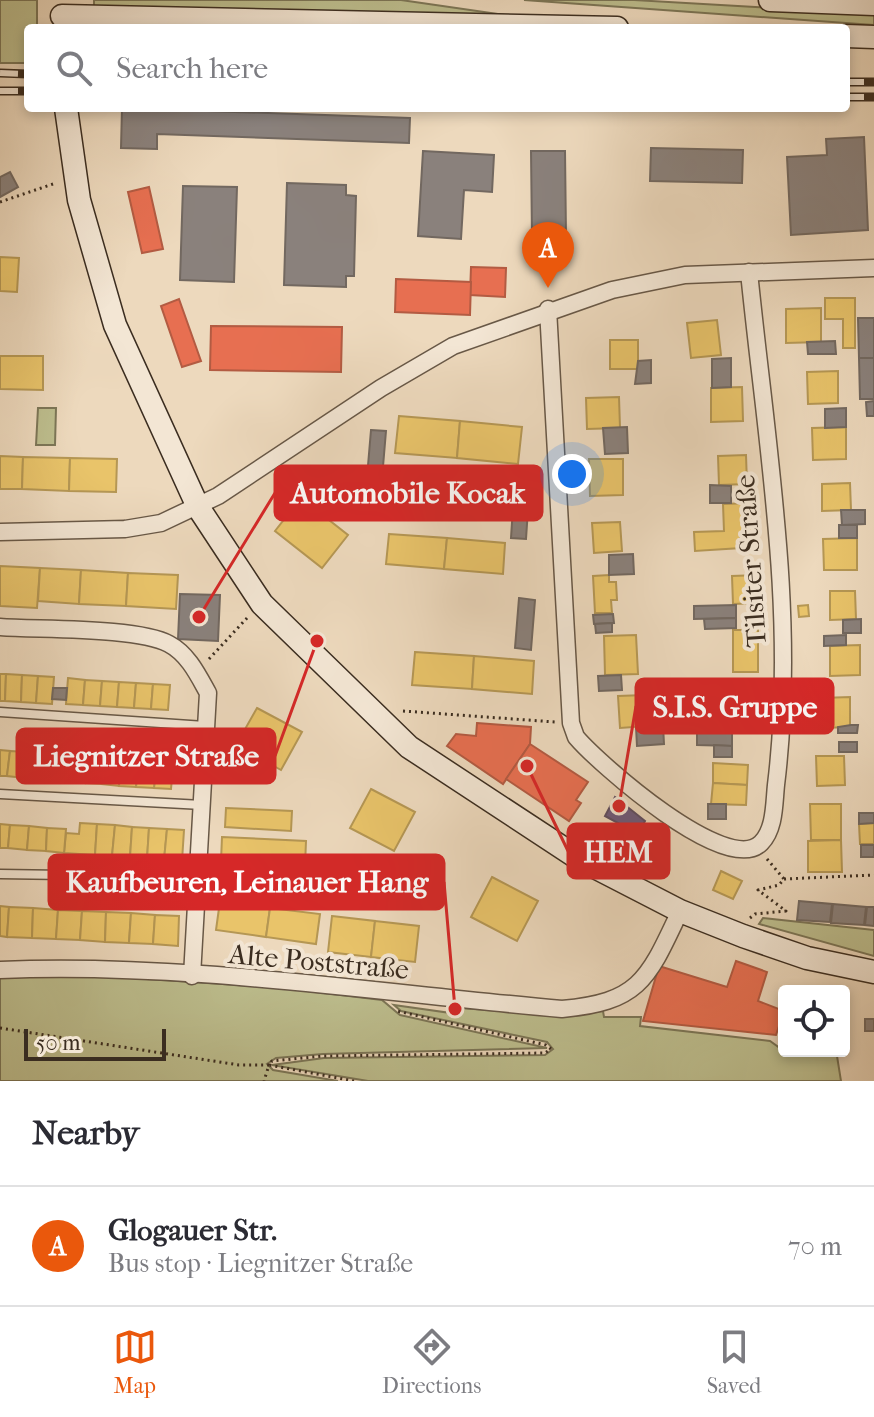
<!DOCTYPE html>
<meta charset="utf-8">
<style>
body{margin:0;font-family:"IM FELL French Canon",serif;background:#f2f2f3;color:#2b2b33}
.controls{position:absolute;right:24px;bottom:24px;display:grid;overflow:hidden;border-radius:8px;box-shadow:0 4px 12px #0003}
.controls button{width:72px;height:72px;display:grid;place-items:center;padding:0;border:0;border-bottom:2px solid #e1e1e2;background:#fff;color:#2b2b33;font:40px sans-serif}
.scale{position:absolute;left:24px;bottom:20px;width:142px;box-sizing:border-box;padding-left:8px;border:4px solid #3b2d20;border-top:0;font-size:22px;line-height:28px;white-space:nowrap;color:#3b2d20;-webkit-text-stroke:6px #f3e6d4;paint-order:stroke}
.you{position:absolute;left:572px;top:474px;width:28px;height:28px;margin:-20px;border:6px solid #fff;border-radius:50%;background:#1a73e8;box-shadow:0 0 0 12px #1a73e833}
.badge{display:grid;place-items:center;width:52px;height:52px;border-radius:50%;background:#ea580c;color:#fff;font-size:26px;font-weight:700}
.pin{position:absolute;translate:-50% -66px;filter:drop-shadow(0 2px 4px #0008)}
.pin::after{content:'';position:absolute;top:42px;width:28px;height:24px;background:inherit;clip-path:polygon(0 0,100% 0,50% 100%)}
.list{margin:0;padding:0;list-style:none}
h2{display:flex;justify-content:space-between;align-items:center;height:104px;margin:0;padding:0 32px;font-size:34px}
h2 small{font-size:26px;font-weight:400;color:#7c7c81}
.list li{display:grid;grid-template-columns:52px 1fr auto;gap:24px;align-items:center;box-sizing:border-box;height:120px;padding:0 32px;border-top:2px solid #e1e1e2}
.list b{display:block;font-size:30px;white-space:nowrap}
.list p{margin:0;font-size:26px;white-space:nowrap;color:#7c7c81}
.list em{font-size:26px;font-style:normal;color:#7c7c81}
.icon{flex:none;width:44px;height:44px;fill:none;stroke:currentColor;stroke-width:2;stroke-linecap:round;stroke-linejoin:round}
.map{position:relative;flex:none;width:874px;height:1081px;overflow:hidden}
.search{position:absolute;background:#fff;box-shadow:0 4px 12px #0003;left:24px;right:24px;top:24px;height:88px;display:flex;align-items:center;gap:20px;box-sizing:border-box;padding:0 28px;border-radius:8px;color:#7c7c81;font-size:30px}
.sheet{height:224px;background:#fff}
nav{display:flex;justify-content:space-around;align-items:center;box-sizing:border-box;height:112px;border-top:2px solid #e1e1e2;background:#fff;font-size:22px;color:#7c7c81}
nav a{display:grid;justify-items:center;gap:4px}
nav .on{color:#ea580c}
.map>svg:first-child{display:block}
.green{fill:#bdbe8e;stroke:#7c7657;stroke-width:2}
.homes{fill:#e9c46a;stroke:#b59754;stroke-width:2}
.shops{fill:#e76f51;stroke:#b35b42;stroke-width:2}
.offices{fill:#6d597a;stroke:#5e4c5f;stroke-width:2}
.industry{fill:#8a817c;stroke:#726860;stroke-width:2}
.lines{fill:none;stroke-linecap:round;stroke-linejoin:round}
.lane-casing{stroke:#685847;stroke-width:11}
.street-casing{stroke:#685847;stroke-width:19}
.secondary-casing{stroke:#3b2d20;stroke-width:25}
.path{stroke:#3b2d20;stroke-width:3;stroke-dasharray:2 4;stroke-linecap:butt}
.lane{stroke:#f3e6d4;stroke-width:8}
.street{stroke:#f3e6d4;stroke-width:16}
.secondary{stroke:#f3e6d4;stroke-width:22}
.rail-casing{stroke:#3b2d20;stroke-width:9}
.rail{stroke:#f3e6d4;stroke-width:6;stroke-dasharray:18;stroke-linecap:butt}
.labels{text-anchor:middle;stroke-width:8;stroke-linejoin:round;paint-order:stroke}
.street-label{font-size:28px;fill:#3b2d20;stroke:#f3e6d4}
.leader{fill:none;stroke:#d62828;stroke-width:3}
.callout-dot{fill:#d62828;stroke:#f3e6d4;stroke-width:3}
.callout{fill:#d62828;stroke:#d62828;stroke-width:3}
.callout-label{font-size:30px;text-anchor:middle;font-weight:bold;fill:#fff}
</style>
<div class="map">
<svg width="874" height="1081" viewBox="0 0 874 1081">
<rect width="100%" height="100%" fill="#edd9bd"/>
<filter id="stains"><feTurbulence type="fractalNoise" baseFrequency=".0025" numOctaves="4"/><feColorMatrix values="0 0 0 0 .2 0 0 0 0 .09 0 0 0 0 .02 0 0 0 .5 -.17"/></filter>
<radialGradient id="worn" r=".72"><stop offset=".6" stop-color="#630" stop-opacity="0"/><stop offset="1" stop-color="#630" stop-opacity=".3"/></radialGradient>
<!-- green -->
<g class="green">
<path d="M0 0H37V28H28V63H0Z"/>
<path d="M94 0H401L519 17 94 8Z"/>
<path d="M524 0H634L874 14V25Z"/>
<path d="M38 408H56L55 445H36Z"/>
<path d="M763 918 874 930V956L759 924Z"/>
<path d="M71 974 282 988 382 1000 400 1015 547 1048 323 1054 276 1058 267 1064 273 1070 338 1081H0V977Z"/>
<path d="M394 1005 458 1014 459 1008 561 1015 603 1011 604 1017H641L640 1026 770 1041 784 1051 837 1056 841 1081H368L272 1065 324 1058 545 1055 553 1049 547 1042 401 1011Z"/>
</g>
<!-- homes -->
<g class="homes">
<path d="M0 257 19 258 17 292 0 291Z"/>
<path d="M825 298H855V348H843V319H825Z"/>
<path d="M821 308V342L786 343V309Z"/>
<path d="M717 320 721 355 691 358 687 323Z"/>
<rect x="610" y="340" width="28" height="29"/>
<path d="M0 356H43V390L0 389Z"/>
<path d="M838 371V403L808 404 807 372Z"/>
<path d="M742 387 743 421 711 422V388Z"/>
<path d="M619 397 620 428 587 429 586 398Z"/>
<path d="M399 416 460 421 457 458 395 453Z"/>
<path d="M460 421 522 427 518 464 457 458Z"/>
<path d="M846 427V459L813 460 812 428Z"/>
<path d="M746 455 747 484 719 485 718 456Z"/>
<path d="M0 456 23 457 22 489H0Z"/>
<path d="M23 457 70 458 69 491 22 489Z"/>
<path d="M70 458 117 459 116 492 69 491Z"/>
<path d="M589 459H623V495L590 496Z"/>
<path d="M850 483 851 510 822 511V484Z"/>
<path d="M301 498 348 535 322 568 275 531Z"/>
<path d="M751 503 753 536H740L741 548 695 551 694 532 724 531 723 504Z"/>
<path d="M620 522 622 551 594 553 592 523Z"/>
<path d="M389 534 447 538 444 569 386 564Z"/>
<path d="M447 538 505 543 503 574 444 569Z"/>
<path d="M857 538V570H824L823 539Z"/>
<path d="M0 566 40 568 37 608 0 606Z"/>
<path d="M40 568 81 570 79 604 38 601Z"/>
<path d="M81 570 128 573 126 606 79 604Z"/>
<path d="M128 573 178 575 176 609 126 606Z"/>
<path d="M609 575V582H616L617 600H611L612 613H595L593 576Z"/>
<path d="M759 575 760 603 733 604 732 576Z"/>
<path d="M830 591H855L856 619 830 620Z"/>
<path d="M808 605 809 616 799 617 798 606Z"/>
<rect x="733" y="630" width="25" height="42"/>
<path d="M636 635 638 674 605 675 604 636Z"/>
<path d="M860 645V675L830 676V646Z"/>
<path d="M415 652 474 656 472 689 412 685Z"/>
<path d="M474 656 534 661 532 694 472 689Z"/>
<path d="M0 674H6L5 701H0Z"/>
<path d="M6 674 22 675 21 702 5 701Z"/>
<path d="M22 675 38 676 36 703 21 702Z"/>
<path d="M38 676 54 677 52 704 36 703Z"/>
<path d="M68 678 85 680 83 705 66 704Z"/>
<path d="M85 680 102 681 100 706 83 705Z"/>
<path d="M102 681 119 682 117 707 100 706Z"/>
<path d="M119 682 136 683 134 708 117 707Z"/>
<path d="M136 683 153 684 151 709 134 708Z"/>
<path d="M153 684 170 685 168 710 151 709Z"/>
<path d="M645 695 647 726 620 728 618 696Z"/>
<path d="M850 697V727L822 728 821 698Z"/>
<path d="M257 708 302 732 281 770 236 745Z"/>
<path d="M57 749 70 750V757L87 758 85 783 55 777Z"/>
<path d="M0 750 10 751 7 776H0Z"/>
<path d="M10 751 26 752 24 778 7 776Z"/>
<path d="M172 754 184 755 182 779 172 778 171 789 154 788 156 763 172 765Z"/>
<path d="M816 756H844L845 785 817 786Z"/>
<path d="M87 758 104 760 102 784 85 783Z"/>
<path d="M104 760 121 761 119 786 102 784Z"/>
<path d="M121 761 139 762 136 787 119 786Z"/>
<path d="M139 762 156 763 154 788 136 787Z"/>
<path d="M713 763 748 765 747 785 713 783Z"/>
<path d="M713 783 747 785 746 805 711 804Z"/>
<path d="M371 789 415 812 394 851 350 828Z"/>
<path d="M810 804H841V840H811Z"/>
<path d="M226 808 292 811 291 831 225 827Z"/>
<path d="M80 823 97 824 95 855 64 853 66 833 79 834Z"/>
<path d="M874 823V844H860L859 824Z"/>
<path d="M0 824 10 825 8 848H0Z"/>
<path d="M97 824 115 825 112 856 95 855Z"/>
<path d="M10 825 29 826 27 850 8 848Z"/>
<path d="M115 825 132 827 130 857 112 856Z"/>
<path d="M29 826 47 828 46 851 27 850Z"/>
<path d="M132 827 149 828 147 859 130 857Z"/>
<path d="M47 828 66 829 64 853 46 851Z"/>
<path d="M149 828 167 829 164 860 147 859Z"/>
<path d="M167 829 184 830 182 861 164 860Z"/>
<path d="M222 837 306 841 305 866 221 861Z"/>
<path d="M841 840 842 872H808V841Z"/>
<path d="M721 871 742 881 733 899 713 890Z"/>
<path d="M492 877 538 901 517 941 471 917Z"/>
<path d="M220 901 270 908 266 937 216 930Z"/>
<path d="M0 906 9 907 7 937 0 936Z"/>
<path d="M9 907 33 908 32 938 7 937Z"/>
<path d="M33 908 58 910 56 939 32 938Z"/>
<path d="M270 908 320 914 316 944 266 937Z"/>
<path d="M58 910 82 911 80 940 56 939Z"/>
<path d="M82 911 106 912 105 942 80 940Z"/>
<path d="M106 912 131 913 129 943 105 942Z"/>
<path d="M131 913 155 915 153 944 129 943Z"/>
<path d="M155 915 179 916 178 946 153 944Z"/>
<path d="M332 916 375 921 371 957 328 952Z"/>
<path d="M375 921 419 926 415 962 371 957Z"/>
</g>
<!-- shops -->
<g class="shops">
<path d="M149 187 163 249 142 253 128 192Z"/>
<path d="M471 267 506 268 505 297 470 295Z"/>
<path d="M396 279 471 282 470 315 395 312Z"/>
<path d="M179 299 201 361 182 367 161 306Z"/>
<path d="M211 326 342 327 341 372 210 370Z"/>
<path d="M477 723 531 727 530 744 503 784 447 746 456 734 476 736Z"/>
<path d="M530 744 588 782 576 800 581 803 569 821 506 779Z"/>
<path d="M736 961 767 972 758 1001 784 1011 776 1035 643 1021 659 966 727 987Z"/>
</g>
<!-- offices -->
<path class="offices" d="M615 797 645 821 638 834 605 816Z"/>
<!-- industry -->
<g class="industry">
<path d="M122 108 410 118 409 143 157 134V149L121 148Z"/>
<path d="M864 137 868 230 791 235 787 157 827 155 826 139Z"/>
<path d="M651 148 743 150 742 183 650 181Z"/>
<path d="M423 151 494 155 492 192 464 190 461 239 418 236Z"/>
<path d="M531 151H565L566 236H532Z"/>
<path d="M10 172 18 187 0 197V177Z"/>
<path d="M287 183 346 185V195L356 196 354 276H346V287L284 285Z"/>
<path d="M183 186 237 187 234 282 180 280Z"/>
<path d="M858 318H874V358H859Z"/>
<path d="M835 341 836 354H808L807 342Z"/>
<path d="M731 358V387L712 388V359Z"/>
<path d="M859 358H874V399H860Z"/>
<path d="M651 360V383L635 384 638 361Z"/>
<path d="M874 401V416H867L866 402Z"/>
<path d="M846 408V427L825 428V409Z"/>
<path d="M627 427 628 453 605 454 603 428Z"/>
<path d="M371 430 386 431 380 502 365 501Z"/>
<path d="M710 485 731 486V503H710Z"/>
<path d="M513 507 528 509 526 539 511 538Z"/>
<path d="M841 510H865V524L842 525Z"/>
<rect x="839" y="525" width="18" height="13"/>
<path d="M633 554 634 574 609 575V555Z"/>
<path d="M180 594 220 595 218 641 178 639Z"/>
<path d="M519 598 535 600 531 650 515 648Z"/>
<path d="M736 605V618L694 619V606Z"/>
<path d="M613 614 614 623 594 624 593 615Z"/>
<path d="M736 618V628L705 629 704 619Z"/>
<path d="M861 619V633H843V620Z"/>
<path d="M612 623V632L596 633 595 624Z"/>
<path d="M846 635V645L824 646V636Z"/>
<path d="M621 675 622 690 599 691 598 676Z"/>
<path d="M53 688H67L66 700 52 699Z"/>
<path d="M663 725 664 744 637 746 636 727Z"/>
<path d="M851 725H858L857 733H838V727Z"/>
<path d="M697 732 732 733V746L697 745Z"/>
<rect x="839" y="742" width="18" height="10"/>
<path d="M714 745 732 746V757H714Z"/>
<rect x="708" y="804" width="18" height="15"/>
<path d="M859 813H874V823L859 824Z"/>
<rect x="861" y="845" width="13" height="12"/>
<path d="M799 901 832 904 830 922 797 920Z"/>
<path d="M833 904 866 907 864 925 831 923Z"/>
<path d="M867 907H874V926L865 925Z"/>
<rect x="865" y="1019" width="9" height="12"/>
</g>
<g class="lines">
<defs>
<g id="lane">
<path d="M0 712 205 726"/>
<path d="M0 794 202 805"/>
<path d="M0 874 196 877"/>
</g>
<g id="street">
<path d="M548 309 571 723 576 737C599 764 727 877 761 843 775 829 774 804 776 785 797 614 766 442 749 272"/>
<path d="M0 532 125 529 161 523 218 496 381 388 453 346 612 290 685 275 874 268"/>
<path d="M0 627C39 630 138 627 169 644 188 654 198 675 208 693L192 976"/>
<path d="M0 970C183 962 379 993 562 1009 640 1002 648 979 680 911"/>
</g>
<g id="secondary">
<path d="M770 0 874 4"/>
<path d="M62 16 617 28"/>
<path d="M846 36 874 37"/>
<path d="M66 108 79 200 115 325 198 507 262 604 409 747 581 860 680 911 743 936 807 958 874 972"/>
</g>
</defs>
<!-- lane casing -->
<use href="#lane" class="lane-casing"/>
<!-- street casing -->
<use href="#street" class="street-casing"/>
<!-- secondary casing -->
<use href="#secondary" class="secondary-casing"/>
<!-- path -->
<g class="path">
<path d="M0 202 56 183"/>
<path d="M209 659 247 618"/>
<path d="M403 711 555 722"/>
<path d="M767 859 784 879"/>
<path d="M750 918 755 914 786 911 758 890 779 885 784 879 874 875"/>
<path d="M0 1028 239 1065H269L264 1081"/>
<path d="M354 1081 269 1065 272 1061 323 1056 545 1053 551 1049 546 1045 397 1011"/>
</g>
<!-- lane -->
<use href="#lane" class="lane"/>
<!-- street -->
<use href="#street" class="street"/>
<!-- secondary -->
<use href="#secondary" class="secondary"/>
<defs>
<g id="rail">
<path d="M0 73 28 74"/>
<path d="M846 82H874"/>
<path d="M0 91H28"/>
<path d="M846 97H874"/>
</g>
</defs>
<!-- rail casing -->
<use href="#rail" class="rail-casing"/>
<!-- rail -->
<use href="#rail" class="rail"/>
</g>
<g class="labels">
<!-- street labels -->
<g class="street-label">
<text transform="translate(750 561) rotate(-94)" y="10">Tilsiter Straße</text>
<text transform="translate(319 961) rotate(5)" y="10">Alte Poststraße</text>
</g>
</g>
<!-- callouts -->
<path class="leader" d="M199 617L275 493M619 806L636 706M317 641L275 756M527 766L568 851M455 1009L444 882"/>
<g class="callout-dot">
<circle cx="199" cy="617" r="8"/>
<circle cx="619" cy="806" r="8"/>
<circle cx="317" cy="641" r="8"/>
<circle cx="527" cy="766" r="8"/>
<circle cx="455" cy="1009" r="8"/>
</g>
<g class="callout">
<rect x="275" y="466" width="267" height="54" rx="8"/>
<rect x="636" y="679" width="197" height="54" rx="8"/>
<rect x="17" y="729" width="258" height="54" rx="8"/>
<rect x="568" y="824" width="101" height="54" rx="8"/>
<rect x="49" y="855" width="395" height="54" rx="8"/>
</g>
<g class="callout-label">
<text x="408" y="503">Automobile Kocak</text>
<text x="735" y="717">S.I.S. Gruppe</text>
<text x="146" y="766">Liegnitzer Straße</text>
<text x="618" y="862">HEM</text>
<text x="247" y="892">Kaufbeuren, Leinauer Hang</text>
</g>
<rect width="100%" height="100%" filter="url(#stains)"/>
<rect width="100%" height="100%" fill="url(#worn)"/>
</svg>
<div class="controls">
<button><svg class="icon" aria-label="locate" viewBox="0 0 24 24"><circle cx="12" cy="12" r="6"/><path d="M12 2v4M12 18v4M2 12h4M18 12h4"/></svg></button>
</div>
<div class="scale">50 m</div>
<div class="you"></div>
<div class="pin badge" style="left:548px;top:288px">A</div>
<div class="search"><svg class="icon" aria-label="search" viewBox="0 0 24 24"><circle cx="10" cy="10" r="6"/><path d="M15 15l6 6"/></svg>Search here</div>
</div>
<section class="sheet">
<h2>Nearby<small></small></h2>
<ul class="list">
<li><span class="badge">A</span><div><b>Glogauer Str.</b><p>Bus stop · Liegnitzer Straße</p></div><em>70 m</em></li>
</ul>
</section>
<nav>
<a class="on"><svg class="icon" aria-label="map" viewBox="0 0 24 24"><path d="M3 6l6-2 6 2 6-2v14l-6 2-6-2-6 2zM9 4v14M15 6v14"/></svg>Map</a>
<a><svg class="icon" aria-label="directions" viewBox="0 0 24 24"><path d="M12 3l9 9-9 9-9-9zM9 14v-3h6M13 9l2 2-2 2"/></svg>Directions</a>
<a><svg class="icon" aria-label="saved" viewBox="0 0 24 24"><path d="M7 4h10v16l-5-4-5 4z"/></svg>Saved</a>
</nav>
